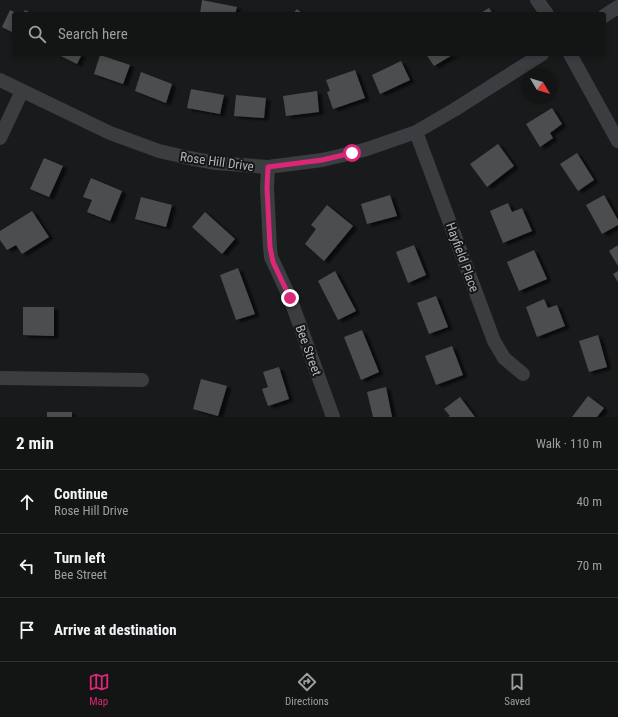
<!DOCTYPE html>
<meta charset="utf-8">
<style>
body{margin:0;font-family:"Roboto Condensed",sans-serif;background:#1c1d1d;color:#f1f3f6}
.compass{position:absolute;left:522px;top:68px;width:36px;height:36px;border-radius:50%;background:#131414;box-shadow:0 2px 6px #0003;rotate:128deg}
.stop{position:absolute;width:12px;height:12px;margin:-9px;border:3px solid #db2777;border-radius:50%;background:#fff}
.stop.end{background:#db2777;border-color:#fff;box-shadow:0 1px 4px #0008}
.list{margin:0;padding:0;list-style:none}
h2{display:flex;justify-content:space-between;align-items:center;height:52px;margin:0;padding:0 16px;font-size:17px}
h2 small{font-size:13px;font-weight:400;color:#9d9ea0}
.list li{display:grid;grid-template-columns:26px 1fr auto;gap:12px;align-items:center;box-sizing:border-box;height:64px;padding:0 16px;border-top:1px solid #323334}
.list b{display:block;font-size:15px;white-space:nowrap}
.list p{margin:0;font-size:13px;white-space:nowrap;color:#9d9ea0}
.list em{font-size:13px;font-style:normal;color:#9d9ea0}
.icon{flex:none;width:22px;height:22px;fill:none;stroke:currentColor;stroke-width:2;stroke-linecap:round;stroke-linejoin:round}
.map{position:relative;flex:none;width:618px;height:417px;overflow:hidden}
.search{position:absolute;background:#131414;box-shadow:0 2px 6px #0003;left:12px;right:12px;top:12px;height:44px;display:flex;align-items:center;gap:10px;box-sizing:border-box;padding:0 14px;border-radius:4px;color:#9d9ea0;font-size:15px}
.sheet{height:244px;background:#131414}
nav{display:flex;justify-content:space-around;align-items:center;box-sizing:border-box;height:56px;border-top:1px solid #323334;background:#131414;font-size:11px;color:#9d9ea0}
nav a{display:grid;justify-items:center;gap:2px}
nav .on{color:#db2777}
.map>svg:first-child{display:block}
.building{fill:#4b4e50;filter:url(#shadow)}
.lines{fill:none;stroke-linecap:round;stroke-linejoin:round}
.minor{stroke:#3b3d40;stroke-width:14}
.route{stroke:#db2777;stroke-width:5}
.labels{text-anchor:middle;stroke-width:4;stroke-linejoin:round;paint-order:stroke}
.street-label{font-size:13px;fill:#adb5b9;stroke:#141516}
</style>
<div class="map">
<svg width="618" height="417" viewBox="0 0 618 417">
<defs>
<filter id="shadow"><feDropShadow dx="4.5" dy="2.5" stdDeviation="1" flood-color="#0009"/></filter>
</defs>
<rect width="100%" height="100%" fill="#191a1b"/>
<!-- building -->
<g class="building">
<path d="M202 0 237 7 235 14H200Z"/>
<path d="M489 8 493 14H479Z"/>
<path d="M297 9 303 14H293Z"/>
<path d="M10 10 18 14H14V33L2 27Z"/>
<path d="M25 10 33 14H23Z"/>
<path d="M57 54H82L77 64Z"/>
<path d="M426 54H454L434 66Z"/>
<path d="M100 55 130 65 123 84 94 74Z"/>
<path d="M401 61 410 80 380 94 372 75Z"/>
<path d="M355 70 365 98 333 109 327 92 330 91 326 80Z"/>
<path d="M141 72 172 84 166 103 135 91Z"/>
<path d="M191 89 224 95 220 114 187 108Z"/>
<path d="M317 91 319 112 286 116 283 96Z"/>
<path d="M236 95 266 98 264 118 234 116Z"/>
<path d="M552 108 562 124 550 133 553 138 540 147 526 124Z"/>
<path d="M498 144 514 166 487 187 470 164Z"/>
<path d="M577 153 594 180 578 191 560 164Z"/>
<path d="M44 158 63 166 49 197 30 189Z"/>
<path d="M91 178 122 191 110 221 87 212 92 200 83 197Z"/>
<path d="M390 195 397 216 367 224 361 204Z"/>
<path d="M604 195 618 220V225L602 234 586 205Z"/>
<path d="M141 197 172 205 166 227 135 219Z"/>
<path d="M508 203 512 212 522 208 532 231 503 243 490 211Z"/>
<path d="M327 205 353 226 324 261 305 244 316 229 311 225Z"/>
<path d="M32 211 49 237 22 254 16 245 7 250 0 240V231Z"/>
<path d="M205 212 235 239 222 254 192 227Z"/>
<path d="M414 245 426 275 408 283 396 252Z"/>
<path d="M618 245V266L609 251Z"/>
<path d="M534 250 547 279 519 291 507 262Z"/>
<path d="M238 268 255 314 236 320 220 275Z"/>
<path d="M335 271 356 311 338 320 318 281Z"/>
<path d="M618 271V282L613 274Z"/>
<path d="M436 296 448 327 429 334 417 303Z"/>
<path d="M544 299 548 308 557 305 565 326 537 337 526 307Z"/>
<path d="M23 307H54V336L23 335Z"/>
<path d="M362 330 379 372 361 380 344 337Z"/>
<path d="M598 335 607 367 589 372 579 341Z"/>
<path d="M452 346 463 375 436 385 425 356Z"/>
<path d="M279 367 289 399 268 406 262 389 268 387 263 372Z"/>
<path d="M201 379 227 386 218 416 193 409Z"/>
<path d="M386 387 392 417H373L367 392Z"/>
<path d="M588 396 604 408 597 417H572Z"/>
<path d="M460 397 475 417H448L450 416 444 409Z"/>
<rect x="47" y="412" width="25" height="5"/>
</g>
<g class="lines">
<!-- minor -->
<g class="minor">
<path d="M537 0 547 14"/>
<path d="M604 16 618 7"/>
<path d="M570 54 618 141"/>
<path d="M0 80 110 133 159 151 189 158 216 163 268 167 322 160 352 153 367 149 416 132 454 110 542 54"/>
<path d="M416 132 494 341 504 358 523 374"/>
<path d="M0 138 22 91"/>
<path d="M268 167 267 188 270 247 271 257 290 298 333 417"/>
<path d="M0 378 142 380"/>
</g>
</g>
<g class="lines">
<!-- route -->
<path class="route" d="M290 298 273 262 270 247 267 188 268 167 322 160 352 153"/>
</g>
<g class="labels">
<!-- street labels -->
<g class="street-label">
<text transform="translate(217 161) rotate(8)" y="5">Rose Hill Drive</text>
<text transform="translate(463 257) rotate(70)" y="5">Hayfield Place</text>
<text transform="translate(309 350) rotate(70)" y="5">Bee Street</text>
</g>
</g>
</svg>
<svg class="compass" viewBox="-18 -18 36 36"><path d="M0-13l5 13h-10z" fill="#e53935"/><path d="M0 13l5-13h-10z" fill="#9d9ea0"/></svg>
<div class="stop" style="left:352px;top:153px"></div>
<div class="stop end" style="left:290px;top:298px"></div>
<div class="search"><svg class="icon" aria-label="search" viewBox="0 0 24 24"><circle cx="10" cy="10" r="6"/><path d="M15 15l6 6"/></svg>Search here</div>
</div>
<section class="sheet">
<h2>2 min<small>Walk · 110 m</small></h2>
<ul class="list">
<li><svg class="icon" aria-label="ahead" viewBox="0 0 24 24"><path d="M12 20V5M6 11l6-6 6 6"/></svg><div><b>Continue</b><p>Rose Hill Drive</p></div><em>40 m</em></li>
<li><svg class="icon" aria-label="left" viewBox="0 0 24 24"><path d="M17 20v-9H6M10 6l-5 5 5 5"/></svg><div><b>Turn left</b><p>Bee Street</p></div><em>70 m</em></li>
<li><svg class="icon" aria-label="arrive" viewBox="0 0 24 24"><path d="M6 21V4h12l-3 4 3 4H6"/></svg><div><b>Arrive at destination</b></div></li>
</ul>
</section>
<nav>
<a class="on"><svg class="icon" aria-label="map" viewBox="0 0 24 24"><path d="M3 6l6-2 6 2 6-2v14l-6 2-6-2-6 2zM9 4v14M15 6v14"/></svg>Map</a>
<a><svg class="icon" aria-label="directions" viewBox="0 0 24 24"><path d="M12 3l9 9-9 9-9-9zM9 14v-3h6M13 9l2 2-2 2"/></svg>Directions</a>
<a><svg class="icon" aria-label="saved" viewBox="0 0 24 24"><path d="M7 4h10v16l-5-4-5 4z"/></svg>Saved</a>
</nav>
